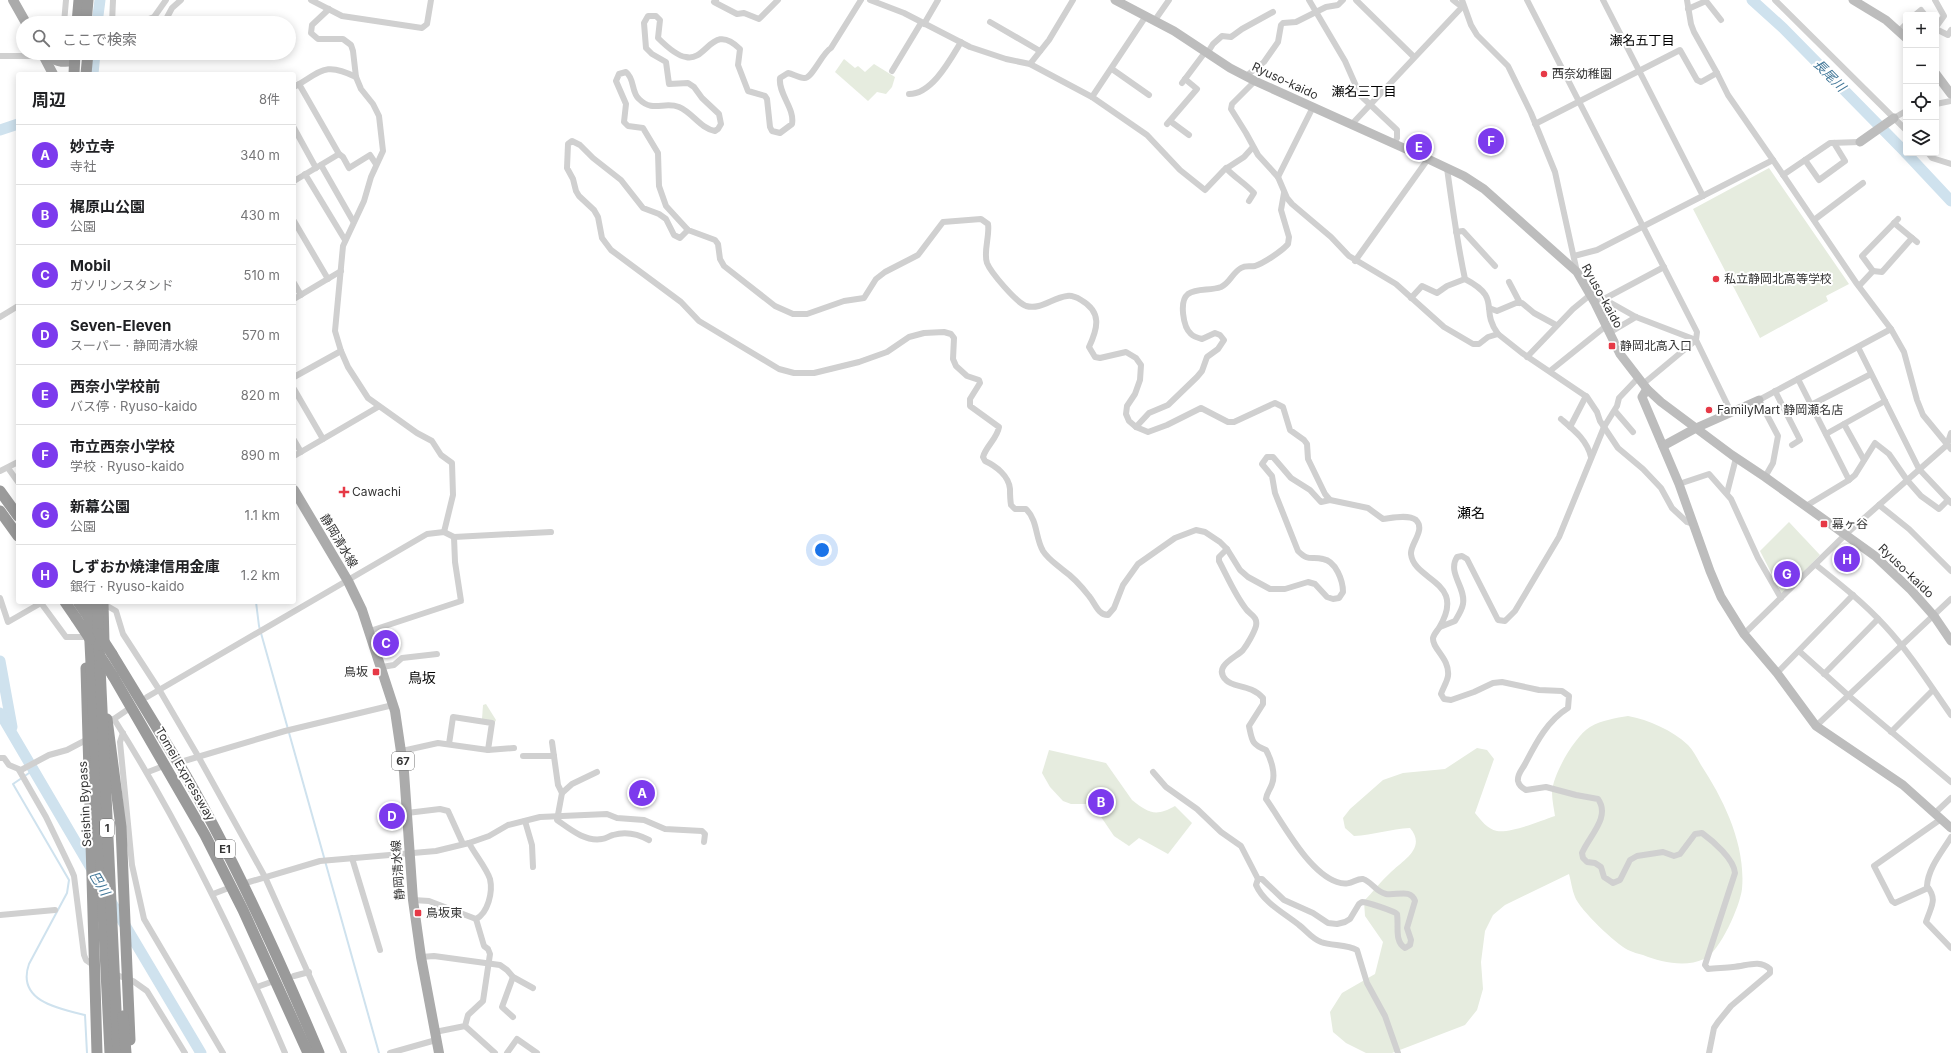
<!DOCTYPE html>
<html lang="ja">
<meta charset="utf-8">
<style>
body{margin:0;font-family:Inter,"Noto Sans JP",sans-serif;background:#f2f2f2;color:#202124}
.controls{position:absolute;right:12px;top:12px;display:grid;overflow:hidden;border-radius:4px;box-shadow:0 2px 10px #0003}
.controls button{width:36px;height:36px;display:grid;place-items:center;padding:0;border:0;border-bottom:1px solid #e0e0e0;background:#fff;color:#202124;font:20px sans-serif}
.you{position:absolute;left:822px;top:550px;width:14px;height:14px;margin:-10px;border:3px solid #fff;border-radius:50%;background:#1a73e8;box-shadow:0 0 0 6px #1a73e833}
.badge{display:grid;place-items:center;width:26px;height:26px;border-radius:50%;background:#7c3aed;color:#fff;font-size:13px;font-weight:700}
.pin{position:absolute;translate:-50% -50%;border:2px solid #fff;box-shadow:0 1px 4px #0006}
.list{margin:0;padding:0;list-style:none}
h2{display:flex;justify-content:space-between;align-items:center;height:52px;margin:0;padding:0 16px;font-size:17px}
h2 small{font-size:13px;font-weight:400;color:#757577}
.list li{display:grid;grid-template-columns:26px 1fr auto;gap:12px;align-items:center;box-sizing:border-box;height:60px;padding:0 16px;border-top:1px solid #e0e0e0}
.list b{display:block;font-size:15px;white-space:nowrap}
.list p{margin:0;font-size:13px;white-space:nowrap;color:#757577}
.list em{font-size:13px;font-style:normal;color:#757577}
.icon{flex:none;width:22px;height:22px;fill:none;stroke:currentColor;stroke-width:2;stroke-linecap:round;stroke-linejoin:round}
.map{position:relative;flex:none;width:1951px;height:1053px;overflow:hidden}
.search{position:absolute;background:#fff;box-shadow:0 2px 10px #0003;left:16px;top:16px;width:280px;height:44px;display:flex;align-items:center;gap:10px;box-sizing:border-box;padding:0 14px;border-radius:22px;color:#757577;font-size:15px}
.panel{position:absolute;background:#fff;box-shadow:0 2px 10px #0003;left:16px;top:72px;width:280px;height:532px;border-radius:4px}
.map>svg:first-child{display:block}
.green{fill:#e6ecdf}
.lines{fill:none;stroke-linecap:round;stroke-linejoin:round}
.stream{stroke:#cfe2ee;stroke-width:2}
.river{stroke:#cfe2ee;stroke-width:11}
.street{stroke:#d0d0d0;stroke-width:6}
.secondary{stroke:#bdbdbd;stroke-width:9}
.primary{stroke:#ababab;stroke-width:10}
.highway{stroke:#9a9a9a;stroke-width:11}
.highway-bridge{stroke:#9a9a9a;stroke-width:11}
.poi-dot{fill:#e63946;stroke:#fff;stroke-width:1.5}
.labels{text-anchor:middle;stroke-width:4;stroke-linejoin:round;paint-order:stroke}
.shield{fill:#fff;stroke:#707070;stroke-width:1}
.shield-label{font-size:11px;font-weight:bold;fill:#333}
.poi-label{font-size:12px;fill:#333;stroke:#fff;text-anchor:start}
.street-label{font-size:12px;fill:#333;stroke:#fff}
.neighbourhood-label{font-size:13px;fill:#000;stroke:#fff}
.water-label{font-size:13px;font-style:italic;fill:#3f7597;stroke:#fff}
.quarter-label{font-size:14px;fill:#000;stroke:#fff}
</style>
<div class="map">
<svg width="1951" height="1053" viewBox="0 0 1951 1053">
<rect width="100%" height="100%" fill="#fff"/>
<!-- green -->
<g class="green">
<path d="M844 59 855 68 858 66 865 72 874 64 895 77 892 87 886 94 877 92 868 101 835 72Z"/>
<path d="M1769 168 1849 284 1826 296 1828 301 1760 338 1693 209Z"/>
<path d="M1789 522 1820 555 1782 594 1760 551Z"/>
<path d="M486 704 496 720 495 722 482 719 483 705Z"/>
<path d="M1628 716C1649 720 1672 730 1688 745 1693 750 1697 758 1701 765 1724 800 1746 845 1742 889 1740 906 1720 952 1704 959 1685 968 1661 962 1643 955 1638 954 1633 952 1628 950 1616 944 1580 910 1575 897 1572 890 1571 881 1569 874L1505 905 1493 915 1485 931 1481 962 1483 989 1477 1010 1465 1025 1392 1053H1366L1346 1043 1333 1032 1330 1012 1342 993 1375 974 1383 942 1365 916 1364 901C1373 892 1381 881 1390 873 1403 860 1427 848 1410 828 1391 829 1373 835 1354 836L1345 828 1343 818 1350 809 1383 780 1403 773 1445 769 1477 748 1487 750 1494 759 1475 813C1481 820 1487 829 1497 831 1512 833 1540 821 1555 816 1554 809 1552 800 1552 792 1553 774 1575 736 1590 727 1602 720 1616 718 1628 716Z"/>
<path d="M1049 750 1106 763 1132 800C1148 813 1156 817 1175 806L1192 823 1168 854 1139 838 1129 846 1114 836 1095 808 1089 804H1071L1063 801 1050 787 1042 773Z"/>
</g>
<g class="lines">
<!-- stream -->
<g class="stream">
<path d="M256 602 259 626 379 1053"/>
<path d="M32 771 13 784 69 880 67 893 29 964C16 1001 59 1009 85 1015L87 1053"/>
</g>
<!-- river -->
<g class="river">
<path d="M1752 0 1783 28 1906 153"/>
<path d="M97 23 100 0"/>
<path d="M93 74 95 53"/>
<path d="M0 130 18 124"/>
<path d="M1906 153 1951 201"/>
<path d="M0 661 12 727"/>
<path d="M0 713 94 873"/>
<path d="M110 900 201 1053"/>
</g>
<!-- street -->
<g class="street">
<path d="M311 0 342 16 422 28 427 24 431 0"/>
<path d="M716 0 714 2 737 14 744 13 759 19 778 0"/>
<path d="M861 0 831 48C822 53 812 79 804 78 799 78 793 74 788 73L780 78C778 94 795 108 792 124L780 133 772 131 770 127 767 99 765 96 748 91 738 65 740 49C712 21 707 62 686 57 677 56 664 44 658 38L660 20 656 16H648L644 23 646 48 652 54 666 62 669 84 688 83 694 87 702 98 719 114 721 124 718 129 715 131C700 128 693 113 679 107 664 101 653 113 639 99 631 92 635 79 626 72L619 74 616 81 626 104 624 122 628 126 643 128 658 153 659 186 666 206 688 230 715 240 718 244 720 259 724 266 775 306 793 314H807L844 301 864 298 876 279 885 272 918 255 943 222 981 219 988 224C990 236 983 252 987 263 991 273 1017 303 1026 306 1041 310 1052 298 1067 296 1072 295 1076 297 1081 300 1102 312 1098 328 1089 347L1095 357 1100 358 1126 352 1136 358 1141 365 1140 380 1135 394 1127 406 1126 414 1129 421 1136 427 1148 432 1167 425 1201 408 1228 422H1234L1275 403 1283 407 1290 430 1304 440 1307 444 1308 459 1325 494 1330 500 1368 508 1383 519C1392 518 1408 514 1416 520 1426 530 1410 544 1411 554 1413 573 1440 579 1446 596 1450 607 1445 618 1439 628 1437 631 1434 634 1433 638 1432 649 1450 658 1448 676 1447 682 1443 688 1441 694L1444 699 1451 700 1474 692 1493 683 1502 682 1539 690 1562 691 1569 696 1568 708C1547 721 1536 743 1525 764 1522 770 1517 774 1518 781 1519 786 1522 788 1526 790L1546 787 1576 795 1598 799C1611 817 1589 836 1582 853L1583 858 1587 862 1595 863 1601 867 1604 877 1613 883 1620 880 1630 860 1637 856 1663 852 1674 856 1680 854 1695 834 1702 833C1713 841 1734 859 1735 873L1705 965 1708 969C1716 968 1725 968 1733 967 1747 966 1759 959 1770 969V973L1731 1006 1718 1022 1714 1028 1709 1053"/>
<path d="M870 0 904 13 970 47 1006 59 1030 64 1092 97 1146 16"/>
<path d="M1309 0 1345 61 1360 95 1397 130V138L1394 144"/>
<path d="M1356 0 1414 57"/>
<path d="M1453 0 1458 4 1463 6"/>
<path d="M1462 0 1471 25 1477 35 1508 66 1531 113 1555 172 1577 272"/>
<path d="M1527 0 1697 332 1696 340 1731 412"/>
<path d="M1603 0 1703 196"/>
<path d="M1687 0 1691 24 1694 32 1717 73"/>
<path d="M1775 0 1906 130"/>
<path d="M1935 0 1944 16 1936 27"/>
<path d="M329 9 312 25 311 33 318 39H343L351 45 353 51 356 77 361 89 373 104 379 116 383 151 371 177 364 201 343 246 335 331 341 351 348 367 368 398 417 433 432 441 441 455 452 463 453 495 444 532"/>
<path d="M1688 9 1706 1 1721 20"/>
<path d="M1915 15 1921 10 1925 15"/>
<path d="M1155 20 1169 0"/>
<path d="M990 22 1040 51"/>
<path d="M64 23 66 0"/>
<path d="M112 23 113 0"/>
<path d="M138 23 154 17 166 0"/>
<path d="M164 23 172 8 181 0"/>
<path d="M924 24 938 0"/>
<path d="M1936 29 1948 35 1951 30"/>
<path d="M1899 31 1906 24"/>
<path d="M1208 52 1213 44 1222 36 1231 37 1242 29 1273 12"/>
<path d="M0 56H35L42 53"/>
<path d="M1030 64 1049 40 1073 0"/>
<path d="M1112 69 1149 95"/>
<path d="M892 71 921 23"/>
<path d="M1246 76 1264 62 1278 42 1281 25 1283 23 1296 22 1326 7 1338 5 1343 0"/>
<path d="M1255 81 1232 104 1231 109 1246 133 1258 155 1278 177 1287 198 1292 204 1331 237 1349 256 1396 284 1444 327 1473 344H1479L1488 337 1498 334 1522 353 1587 397 1597 412 1600 421 1618 448 1643 469 1661 488 1672 508 1687 522 1693 524"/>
<path d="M1182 83 1206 51"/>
<path d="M294 87C321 72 324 61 356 77"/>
<path d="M909 94C932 94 950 60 961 42"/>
<path d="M1092 97 1147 135 1180 170 1205 190 1224 170 1244 157 1253 147"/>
<path d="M1936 104 1951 101"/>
<path d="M1894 118 1906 111"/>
<path d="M1170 121 1189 135"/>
<path d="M1167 124 1197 89 1185 79"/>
<path d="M1352 124 1463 6"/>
<path d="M1535 124 1680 50 1697 80 1701 82 1717 73 1728 95 1773 160 1597 250 1574 256"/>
<path d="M294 128 316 168"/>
<path d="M1928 153 1932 158 1951 164"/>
<path d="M339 154 343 157 349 168 370 155 376 164"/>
<path d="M1773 160 1857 284 1891 329 1904 352 1917 400 1923 415 1951 449"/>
<path d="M1805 160 1819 180 1845 161 1834 143"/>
<path d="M321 165 353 221"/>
<path d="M1226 168C1235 178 1245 183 1254 193L1249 201"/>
<path d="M1447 168C1452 205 1457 242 1465 279 1503 299 1479 308 1498 334"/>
<path d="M305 174 345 240"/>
<path d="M1783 175 1830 143 1860 142"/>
<path d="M1278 177 1313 107"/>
<path d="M294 181 339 154 299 84"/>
<path d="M1814 220 1863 183"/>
<path d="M294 221 328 279"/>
<path d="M1894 223 1917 242"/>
<path d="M688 230 680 238 674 235 666 219 659 214 643 208 621 180 593 158 580 145 572 141 568 144 567 168 573 179 576 191 579 196 594 210 598 217 602 238 611 250 681 302 699 321 779 369 794 373H814L859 362 887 352 909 337 924 333 944 332 951 334 954 338 953 359 956 366 967 376 979 380 980 383 970 399V406L999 427C997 439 986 446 983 457L985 461C996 466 1009 476 1010 489 1010 494 1010 499 1011 505L1015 509H1026C1038 521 1035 537 1043 551 1048 559 1056 564 1063 570 1073 577 1082 587 1089 596 1095 603 1098 615 1108 615L1114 608 1123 585 1138 564 1175 538 1196 530 1205 532 1220 542 1227 549 1240 570 1248 577 1270 589H1285L1308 582 1315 584 1327 597 1333 599 1339 598 1343 592C1343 581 1336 561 1323 559 1311 556 1309 562 1298 551L1275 493 1272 476 1262 464 1267 457H1273L1291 478 1310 490 1321 502 1330 500"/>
<path d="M1456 232 1463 231 1495 266"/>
<path d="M1355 261 1428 159"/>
<path d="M1873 271 1882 272 1912 238"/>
<path d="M1509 282 1520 303"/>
<path d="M294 283 301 295"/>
<path d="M1859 286 1873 271 1862 256 1898 219"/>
<path d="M1411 298 1422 286 1437 293 1447 286 1465 279"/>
<path d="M294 299 341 271"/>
<path d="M1604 299 1664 267"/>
<path d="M1595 303 1604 299 1636 317 1696 340 1643 384"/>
<path d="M1489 308 1497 311 1516 303H1522L1534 313 1556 325"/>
<path d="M0 317 18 306"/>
<path d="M1609 333 1636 317"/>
<path d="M1858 347 1919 469 1951 503"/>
<path d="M1527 357 1573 309 1590 295"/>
<path d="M1550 371 1606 326"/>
<path d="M294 377 341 351"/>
<path d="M1798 379 1849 480 1806 506"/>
<path d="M294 389 323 439"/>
<path d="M1775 391 1800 440 1792 445"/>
<path d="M1811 405 1871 374"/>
<path d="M1615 411 1633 432"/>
<path d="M1561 419C1574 430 1587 440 1591 457"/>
<path d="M1844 424 1864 460"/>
<path d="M1136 427 1149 413 1168 405 1197 377 1202 371 1207 357 1218 349 1224 340 1220 335 1215 333 1202 339C1198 338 1194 337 1191 334 1183 327 1179 301 1188 294 1197 288 1210 291 1221 287 1230 283 1232 273 1241 268 1246 265 1250 267 1255 266 1264 263 1282 251 1288 244L1289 237 1281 210 1284 193"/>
<path d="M1570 427 1586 396"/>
<path d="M1826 434 1885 401"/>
<path d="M294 440 301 452"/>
<path d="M294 456 378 407"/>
<path d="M8 468 18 482"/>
<path d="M0 471 18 462"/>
<path d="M1765 477 1773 463 1778 436 1759 400 1891 329"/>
<path d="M1849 480 1855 475 1875 443 1889 454 1907 480 1921 496 1939 509 1948 500"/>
<path d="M1679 484 1709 474 1731 499 1758 558 1781 598"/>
<path d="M1727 493 1736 458"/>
<path d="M1879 505 1909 529 1951 571"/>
<path d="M1227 549 1219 557V561C1227 576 1235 595 1246 609 1250 615 1258 616 1256 626 1254 633 1247 645 1243 650 1237 657 1212 666 1226 680 1233 688 1251 684 1263 698V704L1249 726C1252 740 1251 744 1266 750 1271 759 1276 774 1272 784 1270 790 1267 792 1266 799 1283 823 1308 872 1337 882 1351 887 1355 878 1363 879 1372 882 1376 892 1386 894 1396 896 1411 888 1415 901L1407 928 1411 940 1410 945 1405 948C1394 941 1399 926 1397 914 1394 911 1367 902 1362 902L1359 904 1350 919 1345 922 1337 924 1328 923 1313 913 1284 900 1262 879H1258L1256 885C1264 903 1284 913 1299 925 1307 931 1311 938 1321 942 1332 946 1347 944 1357 950L1367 983 1385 1016 1398 1053"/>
<path d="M1816 565C1840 584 1864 603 1885 626 1910 653 1930 685 1951 715"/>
<path d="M0 598 8 622 41 603 66 637H85"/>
<path d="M102 603 116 611 123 634 160 691 198 756 265 877 344 1053"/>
<path d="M1440 627 1455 621C1458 616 1462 610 1463 604 1466 587 1447 573 1457 557L1462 556 1467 559 1498 620 1505 621 1515 611 1559 537 1604 427 1617 406 1619 398 1638 378"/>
<path d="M370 631 461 601 455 562 454 537"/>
<path d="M1744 634 1845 535 1947 445 1951 433"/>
<path d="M1799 651 1849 696 1951 782"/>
<path d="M382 667 394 665 402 658 437 654"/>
<path d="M1777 673 1853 595"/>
<path d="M1824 674 1878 619"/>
<path d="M147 697 427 534 444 532 454 537 551 532"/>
<path d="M114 719C181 825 236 938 285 1053"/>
<path d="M111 721 127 710"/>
<path d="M1816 726 1951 599"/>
<path d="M1891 732 1933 690"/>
<path d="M123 733 120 742 132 865 144 919 223 1053"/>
<path d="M552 742 558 785 562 793 557 820C570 829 585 842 602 839 606 839 609 836 613 835 626 831 638 834 649 840"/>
<path d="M449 744 453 717 492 723 488 750"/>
<path d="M402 751 438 743 488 750 514 748"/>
<path d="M523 756H554"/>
<path d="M0 758H4L9 765 21 770 49 755 67 750 88 739"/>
<path d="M184 761 285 731 393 705"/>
<path d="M19 770 46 817 71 869 74 876 84 955 86 960 96 967"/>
<path d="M148 772 161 767"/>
<path d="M1153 772 1166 787 1197 809 1221 832 1241 846 1258 879"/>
<path d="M562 793 572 784 597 772"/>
<path d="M407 813 440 809 448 811 463 844"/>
<path d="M1935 813 1951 798"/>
<path d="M525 821 532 845 533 867"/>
<path d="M1951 837C1942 852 1928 868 1927 886 1938 900 1931 906 1926 922L1951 948"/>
<path d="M352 858 380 950"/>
<path d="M249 882 320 861 436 851 469 843 489 836 508 825 540 817 607 814 617 818 644 820 665 829 702 831 705 834 704 842"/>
<path d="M1928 888 1895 903 1892 901 1874 866 1941 819"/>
<path d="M213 894 226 889"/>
<path d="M413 900 429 901 476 919C488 913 493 892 490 879 487 869 474 853 469 843"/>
<path d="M0 915 55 910"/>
<path d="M421 957 434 956 500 965 507 970 513 977 533 988"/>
<path d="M114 974 133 981 147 991 185 1053"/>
<path d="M294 976 309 972"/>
<path d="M513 977 502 1007 513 1017"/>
<path d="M257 987 271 982"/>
<path d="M465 1026 495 1053"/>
<path d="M435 1032 465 1026 468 1015 483 1001 490 954 488 949 484 946 476 919"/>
<path d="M390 1053 436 1040"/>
<path d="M507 1053 517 1039 537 1053"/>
</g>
<!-- secondary -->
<g class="secondary">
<path d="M1115 0 1174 31 1230 68 1255 81 1428 159 1464 176 1484 189 1577 272 1595 303 1620 354 1647 389 1661 402 1732 455 1765 477 1875 556 1911 590 1934 616 1951 641"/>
<path d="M1853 0 1886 20 1906 38"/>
<path d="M1936 74 1951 94"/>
<path d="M1860 142 1894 118"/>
<path d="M1647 389 1642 397 1679 484 1710 571 1721 597 1744 634 1777 673 1816 726 1903 785 1951 828"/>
<path d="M1663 446 1696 428 1759 400"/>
</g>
<!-- primary -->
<g class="primary">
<path d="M13 0 26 23"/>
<path d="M42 53C53 59 60 64 72 61"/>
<path d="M42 53 53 74"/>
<path d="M294 490 348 581 362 610 395 711 404 772 413 900 421 957 439 1053"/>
</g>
<!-- highway -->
<g class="highway">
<path d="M77 23 79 0"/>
<path d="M86 23 88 0"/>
<path d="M74 74 75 53"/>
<path d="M86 74 88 53"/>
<path d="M0 491 18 516"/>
<path d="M0 511 18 536"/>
<path d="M65 602 76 618"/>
<path d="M103 602 104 643"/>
<path d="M112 654C136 694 161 734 185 774 236 863 279 958 319 1053"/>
<path d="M86 668 97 1053"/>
<path d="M113 676 205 835 243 910 308 1053"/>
<path d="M107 719 121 827 130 1040"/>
</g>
<!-- highway-bridge -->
<g class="highway-bridge">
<path d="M78 602 89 618"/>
<path d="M88 602 110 1053"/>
<path d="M97 602 118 1053"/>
<path d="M76 618 90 639"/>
<path d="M99 634 112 654"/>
<path d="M100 656 113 676"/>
<path d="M123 1016 126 1053"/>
</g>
</g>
<!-- markers -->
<g class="poi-dot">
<circle cx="1544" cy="74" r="4"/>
<circle cx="1716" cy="279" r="4"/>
<rect x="1608" y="342" width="8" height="8" rx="2"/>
<circle cx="1709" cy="410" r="4"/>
<path d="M342 486h4v4h4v4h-4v4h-4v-4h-4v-4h4z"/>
<rect x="1820" y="520" width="8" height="8" rx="2"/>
<rect x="372" y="668" width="8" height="8" rx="2"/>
<rect x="414" y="909" width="8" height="8" rx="2"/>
</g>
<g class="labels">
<!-- shield labels -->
<g class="shield">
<rect x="392" y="752" width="22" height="18" rx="3"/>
<rect x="100" y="819" width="14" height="18" rx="3"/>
<rect x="215" y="840" width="20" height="18" rx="3"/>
</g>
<g class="shield-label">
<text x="403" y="765">67</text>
<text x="107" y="832">1</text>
<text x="225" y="853">E1</text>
</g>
<!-- poi labels -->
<g class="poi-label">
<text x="1552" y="78">西奈幼稚園</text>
<text x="1724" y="283">私立静岡北高等学校</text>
<text x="1620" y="350">静岡北高入口</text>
<text x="1717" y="414">FamilyMart 静岡瀬名店</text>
<text x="352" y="496">Cawachi</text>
<text x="1832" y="528">幕ヶ谷</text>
<text x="368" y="676" text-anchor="end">鳥坂</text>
<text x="426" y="917">鳥坂東</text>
</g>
<!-- street labels -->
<g class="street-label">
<text transform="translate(1285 81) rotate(25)" y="4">Ryuso-kaido</text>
<text transform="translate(1602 296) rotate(61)" y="4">Ryuso-kaido</text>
<text transform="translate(339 541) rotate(59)" y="4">静岡清水線</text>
<text transform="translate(1906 571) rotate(44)" y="4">Ryuso-kaido</text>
<text transform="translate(185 774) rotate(60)" y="4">Tomei Expressway</text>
<text transform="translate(85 804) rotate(-93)" y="4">Seishin Bypass</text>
<text transform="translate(398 870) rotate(-94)" y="4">静岡清水線</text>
</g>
<!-- neighbourhood labels -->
<g class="neighbourhood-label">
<text x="1642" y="45">瀬名五丁目</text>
<text x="1364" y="96">瀬名三丁目</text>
</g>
<!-- water labels -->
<g class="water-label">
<text transform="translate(1830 75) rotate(45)" y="5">長尾川</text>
<text transform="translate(100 883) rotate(59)" y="5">巴川</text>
</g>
<!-- quarter labels -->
<g class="quarter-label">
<text x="1471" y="518">瀬名</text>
<text x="422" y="683">鳥坂</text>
</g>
</g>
</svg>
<div class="controls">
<button>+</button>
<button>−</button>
<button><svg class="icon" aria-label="locate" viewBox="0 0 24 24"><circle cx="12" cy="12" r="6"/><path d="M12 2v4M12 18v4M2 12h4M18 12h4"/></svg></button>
<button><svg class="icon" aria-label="layers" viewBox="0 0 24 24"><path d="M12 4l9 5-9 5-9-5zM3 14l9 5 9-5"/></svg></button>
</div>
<div class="you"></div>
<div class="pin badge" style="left:642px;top:793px">A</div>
<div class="pin badge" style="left:1101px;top:802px">B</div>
<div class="pin badge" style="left:386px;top:643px">C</div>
<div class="pin badge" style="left:392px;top:816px">D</div>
<div class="pin badge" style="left:1419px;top:147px">E</div>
<div class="pin badge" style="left:1491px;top:141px">F</div>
<div class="pin badge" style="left:1787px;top:574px">G</div>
<div class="pin badge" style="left:1847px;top:559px">H</div>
<div class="search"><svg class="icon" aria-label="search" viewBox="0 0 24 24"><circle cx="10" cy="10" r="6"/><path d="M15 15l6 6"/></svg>ここで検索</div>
<section class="panel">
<h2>周辺<small>8件</small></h2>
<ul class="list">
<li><span class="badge">A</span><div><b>妙立寺</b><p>寺社</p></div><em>340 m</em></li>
<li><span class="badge">B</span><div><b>梶原山公園</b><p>公園</p></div><em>430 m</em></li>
<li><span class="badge">C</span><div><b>Mobil</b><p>ガソリンスタンド</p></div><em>510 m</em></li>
<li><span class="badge">D</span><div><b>Seven-Eleven</b><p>スーパー · 静岡清水線</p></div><em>570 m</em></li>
<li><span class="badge">E</span><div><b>西奈小学校前</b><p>バス停 · Ryuso-kaido</p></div><em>820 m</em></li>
<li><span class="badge">F</span><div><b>市立西奈小学校</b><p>学校 · Ryuso-kaido</p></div><em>890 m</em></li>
<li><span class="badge">G</span><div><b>新幕公園</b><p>公園</p></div><em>1.1 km</em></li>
<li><span class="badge">H</span><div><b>しずおか焼津信用金庫</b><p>銀行 · Ryuso-kaido</p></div><em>1.2 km</em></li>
</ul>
</section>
</div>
